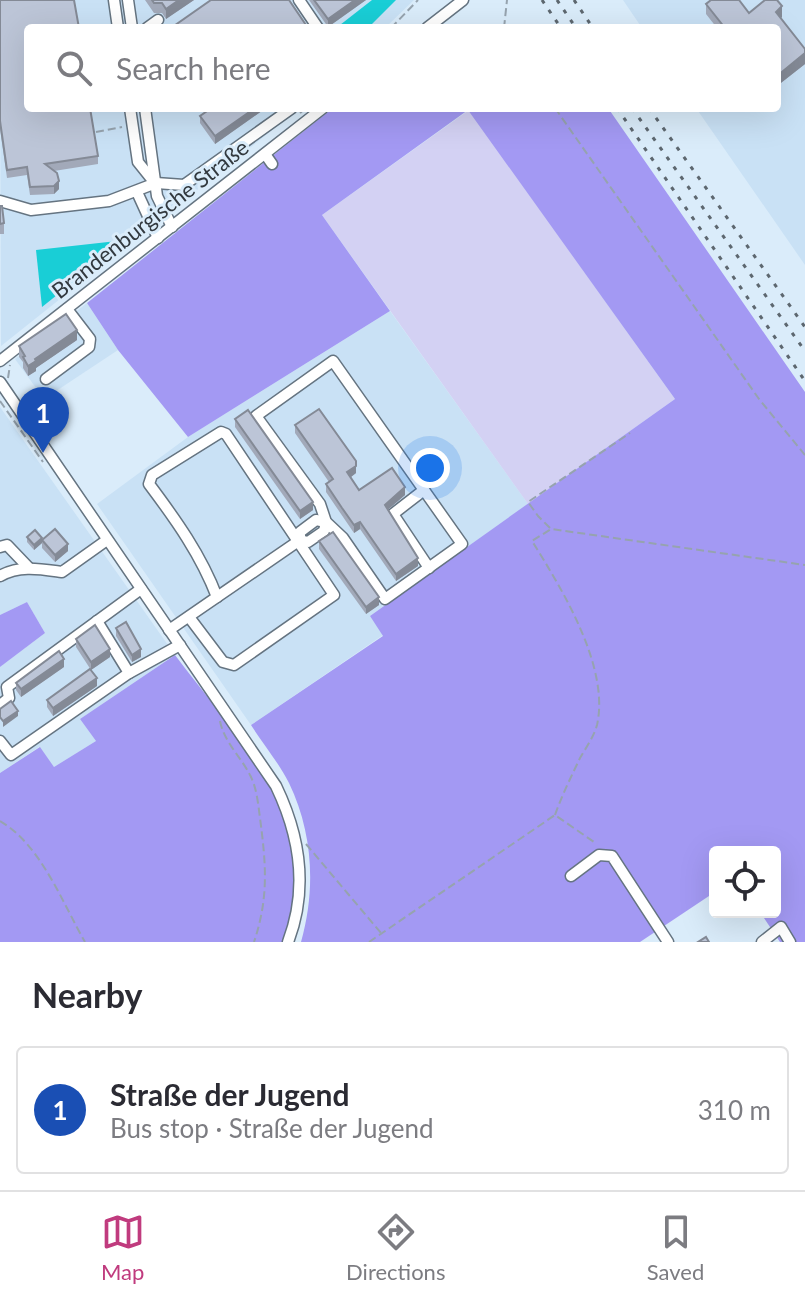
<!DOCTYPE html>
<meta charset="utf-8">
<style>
body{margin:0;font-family:Lato,sans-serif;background:#f2f2f3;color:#2b2b33}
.controls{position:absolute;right:24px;bottom:24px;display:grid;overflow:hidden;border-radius:8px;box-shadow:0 8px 32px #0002}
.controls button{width:72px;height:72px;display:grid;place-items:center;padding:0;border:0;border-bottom:2px solid #e1e1e2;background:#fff;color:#2b2b33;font:40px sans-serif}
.you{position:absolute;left:430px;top:468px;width:28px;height:28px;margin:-20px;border:6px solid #fff;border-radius:50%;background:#1a73e8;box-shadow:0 0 0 12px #1a73e833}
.badge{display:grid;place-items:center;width:52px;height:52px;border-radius:50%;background:#c03b7e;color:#fff;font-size:26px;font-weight:700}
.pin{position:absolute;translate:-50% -66px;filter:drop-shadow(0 2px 4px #0008)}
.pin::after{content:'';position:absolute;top:42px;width:28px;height:24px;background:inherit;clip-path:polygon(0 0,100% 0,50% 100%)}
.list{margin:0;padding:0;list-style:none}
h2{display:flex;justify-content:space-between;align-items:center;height:104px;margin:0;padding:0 32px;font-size:34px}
h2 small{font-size:26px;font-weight:400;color:#7c7c81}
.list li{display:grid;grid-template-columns:52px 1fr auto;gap:24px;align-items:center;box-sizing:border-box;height:128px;margin:0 16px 16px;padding:0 16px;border:2px solid #e1e1e2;border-radius:8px}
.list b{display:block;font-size:30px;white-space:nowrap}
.list p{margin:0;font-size:26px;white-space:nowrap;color:#7c7c81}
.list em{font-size:26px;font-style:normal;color:#7c7c81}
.icon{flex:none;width:44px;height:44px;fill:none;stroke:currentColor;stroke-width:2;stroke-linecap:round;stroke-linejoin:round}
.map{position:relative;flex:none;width:805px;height:942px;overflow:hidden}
.search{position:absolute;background:#fff;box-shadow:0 8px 32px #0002;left:24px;right:24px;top:24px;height:88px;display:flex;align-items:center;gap:20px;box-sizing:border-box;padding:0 28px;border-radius:8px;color:#7c7c81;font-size:30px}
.sheet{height:248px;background:#fff}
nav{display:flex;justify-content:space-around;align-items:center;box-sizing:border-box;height:112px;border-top:2px solid #e1e1e2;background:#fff;font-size:22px;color:#7c7c81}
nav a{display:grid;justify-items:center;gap:4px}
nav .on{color:#c03b7e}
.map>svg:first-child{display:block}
.built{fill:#c9e1f5}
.green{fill:#d3d1f3}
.forest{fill:#a399f3}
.water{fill:#19ced6}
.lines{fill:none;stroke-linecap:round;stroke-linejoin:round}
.minor-casing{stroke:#657481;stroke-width:13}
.path{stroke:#96a3ae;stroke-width:2;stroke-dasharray:8 4;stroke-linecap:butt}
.minor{stroke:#fff;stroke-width:10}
.rail{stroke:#5d676f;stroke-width:3;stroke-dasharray:4 8;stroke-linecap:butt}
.wall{fill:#a2a9b9}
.shaded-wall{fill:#848a96}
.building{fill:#bcc5d7;stroke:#848a96;stroke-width:2}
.labels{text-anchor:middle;stroke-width:6;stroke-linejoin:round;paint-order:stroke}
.street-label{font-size:22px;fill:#32393f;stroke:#daecfa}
</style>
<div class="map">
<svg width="805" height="942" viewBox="0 0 805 942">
<rect width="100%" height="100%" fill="#daecfa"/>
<!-- built -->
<g class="built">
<path d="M0 0H414L385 28H28V108H300L1 346Z"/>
<path d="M623 0H805V265L696 108H777V28H642Z"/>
<path d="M87 303 118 350 44 399 15 359Z"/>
<path d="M390 311 528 504 370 616 383 635 251 725 97 504 188 437Z"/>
<path d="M0 407 175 655 80 719 96 741 54 767 39 747 0 773V667L45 633 27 602 0 615Z"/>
</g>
<!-- green -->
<path class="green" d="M469 110 675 399 528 504 322 215Z"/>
<!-- forest -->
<g class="forest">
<path d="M333 108H608L805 392V942H780L760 912H775V852H715V892L640 942H301C316 889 313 833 289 783 279 763 263 744 251 725L383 636 370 616 675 399 468 110 322 215 390 311 188 437 118 350 87 303Z"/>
<path d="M27 602 45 633 0 667V615Z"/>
<path d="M175 655C230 729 310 806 294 907 292 918 287 930 284 942H0V773L40 747 54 767 96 741 80 719Z"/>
</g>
<!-- water -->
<g class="water">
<path d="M372 0H396L368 28H342L340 25Z"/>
<path d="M126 240 42 307 36 250Z"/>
</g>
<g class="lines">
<defs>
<g id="minor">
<path d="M114 0 118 28"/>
<path d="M128 0 132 28"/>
<path d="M299 0 318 28"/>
<path d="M147 28 158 20"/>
<path d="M427 28 463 0"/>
<path d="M130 108 138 162 154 182"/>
<path d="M145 108 157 196 172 227"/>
<path d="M265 154 272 164"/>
<path d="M137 192 158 238"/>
<path d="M0 201 31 210 109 201 156 183 184 185 292 108"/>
<path d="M0 361 323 108"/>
<path d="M333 361 462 544 385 599 343 538 326 522 320 504 256 416Z"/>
<path d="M46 379 89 347 90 339 67 309"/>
<path d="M0 382 276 786C300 836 308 890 288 942"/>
<path d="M424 490 393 514 429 568"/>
<path d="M0 547 7 545 29 568"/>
<path d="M0 576C20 565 40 569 62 572L107 540"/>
<path d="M189 617 223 662 234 665 334 595 226 434 221 432 152 475 149 484C176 520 201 555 217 597"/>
<path d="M97 621 129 673"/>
<path d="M169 630 300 540V532L316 520 326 522 324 531 308 542 300 540"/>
<path d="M0 705 9 698 7 687 141 589"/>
<path d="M0 741 11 755 129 673 180 645"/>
<path d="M571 876 599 855 612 856 668 942"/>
<path d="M762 942 781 927 790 942"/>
</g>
</defs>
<!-- minor casing -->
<use href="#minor" class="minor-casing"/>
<!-- path -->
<g class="path">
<path d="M391 28 418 0"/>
<path d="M504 28 507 0"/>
<path d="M555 108 759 399 805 455"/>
<path d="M300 113 306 108"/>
<path d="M96 132 122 127"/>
<path d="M8 378 10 365"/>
<path d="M0 401 43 462"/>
<path d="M550 528 538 516 528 502 630 433"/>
<path d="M220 721C224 742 241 757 250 775 257 788 258 804 260 818 266 864 269 897 254 942"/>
<path d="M555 815C562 795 571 777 580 758 586 748 594 736 597 725 610 667 562 589 532 541L551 529 805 565"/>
<path d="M0 821C41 845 62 902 85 942"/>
<path d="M306 844 381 933"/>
<path d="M369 942 555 815 594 842"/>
</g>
<!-- minor -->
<use href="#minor" class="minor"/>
<!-- rail -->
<g class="rail">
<path d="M542 0 561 28"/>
<path d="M557 0 576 28"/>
<path d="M574 0 593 28"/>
<path d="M617 108 805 381"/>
<path d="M632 108 805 351"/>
<path d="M649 108 805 327"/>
</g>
</g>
<!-- wall -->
<g class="wall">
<path d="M0 0 98 156V164L54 171 59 189 54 194 30 195 27 175 7 178 0 129Z"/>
<path d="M145 0H194L166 19 162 13H154Z"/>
<path d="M309 0H366L328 27Z"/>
<path d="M706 4 749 13 782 17 781 18 805 49V64L777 86V28H717L706 14Z"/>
<path d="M204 108H266L215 144 200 123V116L207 111Z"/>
<path d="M0 206 4 223V234H0Z"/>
<path d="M77 340 36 368V371L28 376 23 368V362L19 357V346Z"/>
<path d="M235 419 313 510 300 519 235 427Z"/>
<path d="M295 425 356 473 351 477 359 490 405 495 388 510 418 566 396 581 360 529 354 533 326 492V484L329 482 295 433Z"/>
<path d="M27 537 42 540 68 551 55 562 42 548V543L34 550 27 542Z"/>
<path d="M319 541 379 605 366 614 319 549Z"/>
<path d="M116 628 141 657 132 662 116 636Z"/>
<path d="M76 639 110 657 91 670 76 647Z"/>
<path d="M64 667 21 697 16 690V683Z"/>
<path d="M97 686 53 716 47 707V700Z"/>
</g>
<!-- shaded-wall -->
<g class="shaded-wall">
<path d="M179 0H194L166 19V9Z"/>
<path d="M355 0H366L328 27V19Z"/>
<path d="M782 6V17L776 22V12Z"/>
<path d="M805 53V64L777 86V76Z"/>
<path d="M255 108H266L215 144V136Z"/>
<path d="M59 181V189L54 194V186Z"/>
<path d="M77 330V340L36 368V371L28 376V366L35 359Z"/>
<path d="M356 466V473L347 480V472Z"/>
<path d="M405 487V495L385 512V505Z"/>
<path d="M313 502V510L300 519V511Z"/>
<path d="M360 522V529L354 533V525Z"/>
<path d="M42 538V543L34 550V545Z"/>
<path d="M68 544V551L55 562V555Z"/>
<path d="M418 558V566L396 581V574Z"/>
<path d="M379 597V605L366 614V607Z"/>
<path d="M110 649V657L91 670V662Z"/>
<path d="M141 649V657L132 662V655Z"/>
<path d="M64 659V667L21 697V689Z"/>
<path d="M97 678V686L53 716V708Z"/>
<path d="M18 711V716L3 727V721Z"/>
</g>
<!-- building -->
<g class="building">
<path d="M0 0H74L79 28H28V108H90L98 156 45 164 57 173 59 181 54 186 30 187 27 167 7 170 0 121Z"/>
<path d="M152 0H179L166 9 162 3H154Z"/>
<path d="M211 0H289L308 28H171Z"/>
<path d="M314 0H355L328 19Z"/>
<path d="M711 0H739L749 13 765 0H777L782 6 776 12 805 49V53L777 76V28H725L706 4Z"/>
<path d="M210 108H255L215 136 200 116 210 109Z"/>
<path d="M0 206H2L4 223 0 224Z"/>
<path d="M66 314 77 330 35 359 36 361 28 366 23 357 25 356 19 346Z"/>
<path d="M319 409 356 461V466L347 472 359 490 392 468 405 487 385 505 418 558 396 574 360 522 354 525 342 508 326 484 333 479 295 425Z"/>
<path d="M248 410 313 502 300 511 235 419Z"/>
<path d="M55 529 68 544 55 555 42 540Z"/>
<path d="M35 530 42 538 34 545 27 537Z"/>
<path d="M333 532 379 597 366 607 319 541Z"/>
<path d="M126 622 141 649 132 655 116 628Z"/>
<path d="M95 625 110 649 91 662 76 639Z"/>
<path d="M59 651 64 659 21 689 16 683Z"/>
<path d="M90 669 97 678 53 708 47 700Z"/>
<path d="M11 701 18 711 3 721 0 717V709Z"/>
<path d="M706 937 709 942H698Z"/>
</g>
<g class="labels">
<!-- street labels -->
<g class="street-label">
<text transform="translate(150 219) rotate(-38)" y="8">Brandenburgische Straße</text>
</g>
</g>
</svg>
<div class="controls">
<button><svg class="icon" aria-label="locate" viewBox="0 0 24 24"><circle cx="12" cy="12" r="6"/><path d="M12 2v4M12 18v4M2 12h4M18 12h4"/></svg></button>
</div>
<div class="you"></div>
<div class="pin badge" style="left:43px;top:453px;background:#1a4fb4">1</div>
<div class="search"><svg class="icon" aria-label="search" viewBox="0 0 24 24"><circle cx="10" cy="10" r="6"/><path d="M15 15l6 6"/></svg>Search here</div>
</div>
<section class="sheet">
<h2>Nearby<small></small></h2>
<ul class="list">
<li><span class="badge" style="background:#1a4fb4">1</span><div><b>Straße der Jugend</b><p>Bus stop · Straße der Jugend</p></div><em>310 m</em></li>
</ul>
</section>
<nav>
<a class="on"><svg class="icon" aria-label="map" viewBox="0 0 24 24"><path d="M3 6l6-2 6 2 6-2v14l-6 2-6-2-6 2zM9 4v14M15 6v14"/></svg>Map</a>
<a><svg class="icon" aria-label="directions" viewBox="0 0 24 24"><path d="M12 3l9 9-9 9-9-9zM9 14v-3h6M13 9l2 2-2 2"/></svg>Directions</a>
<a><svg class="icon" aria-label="saved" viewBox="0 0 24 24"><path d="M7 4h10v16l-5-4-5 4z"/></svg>Saved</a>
</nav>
